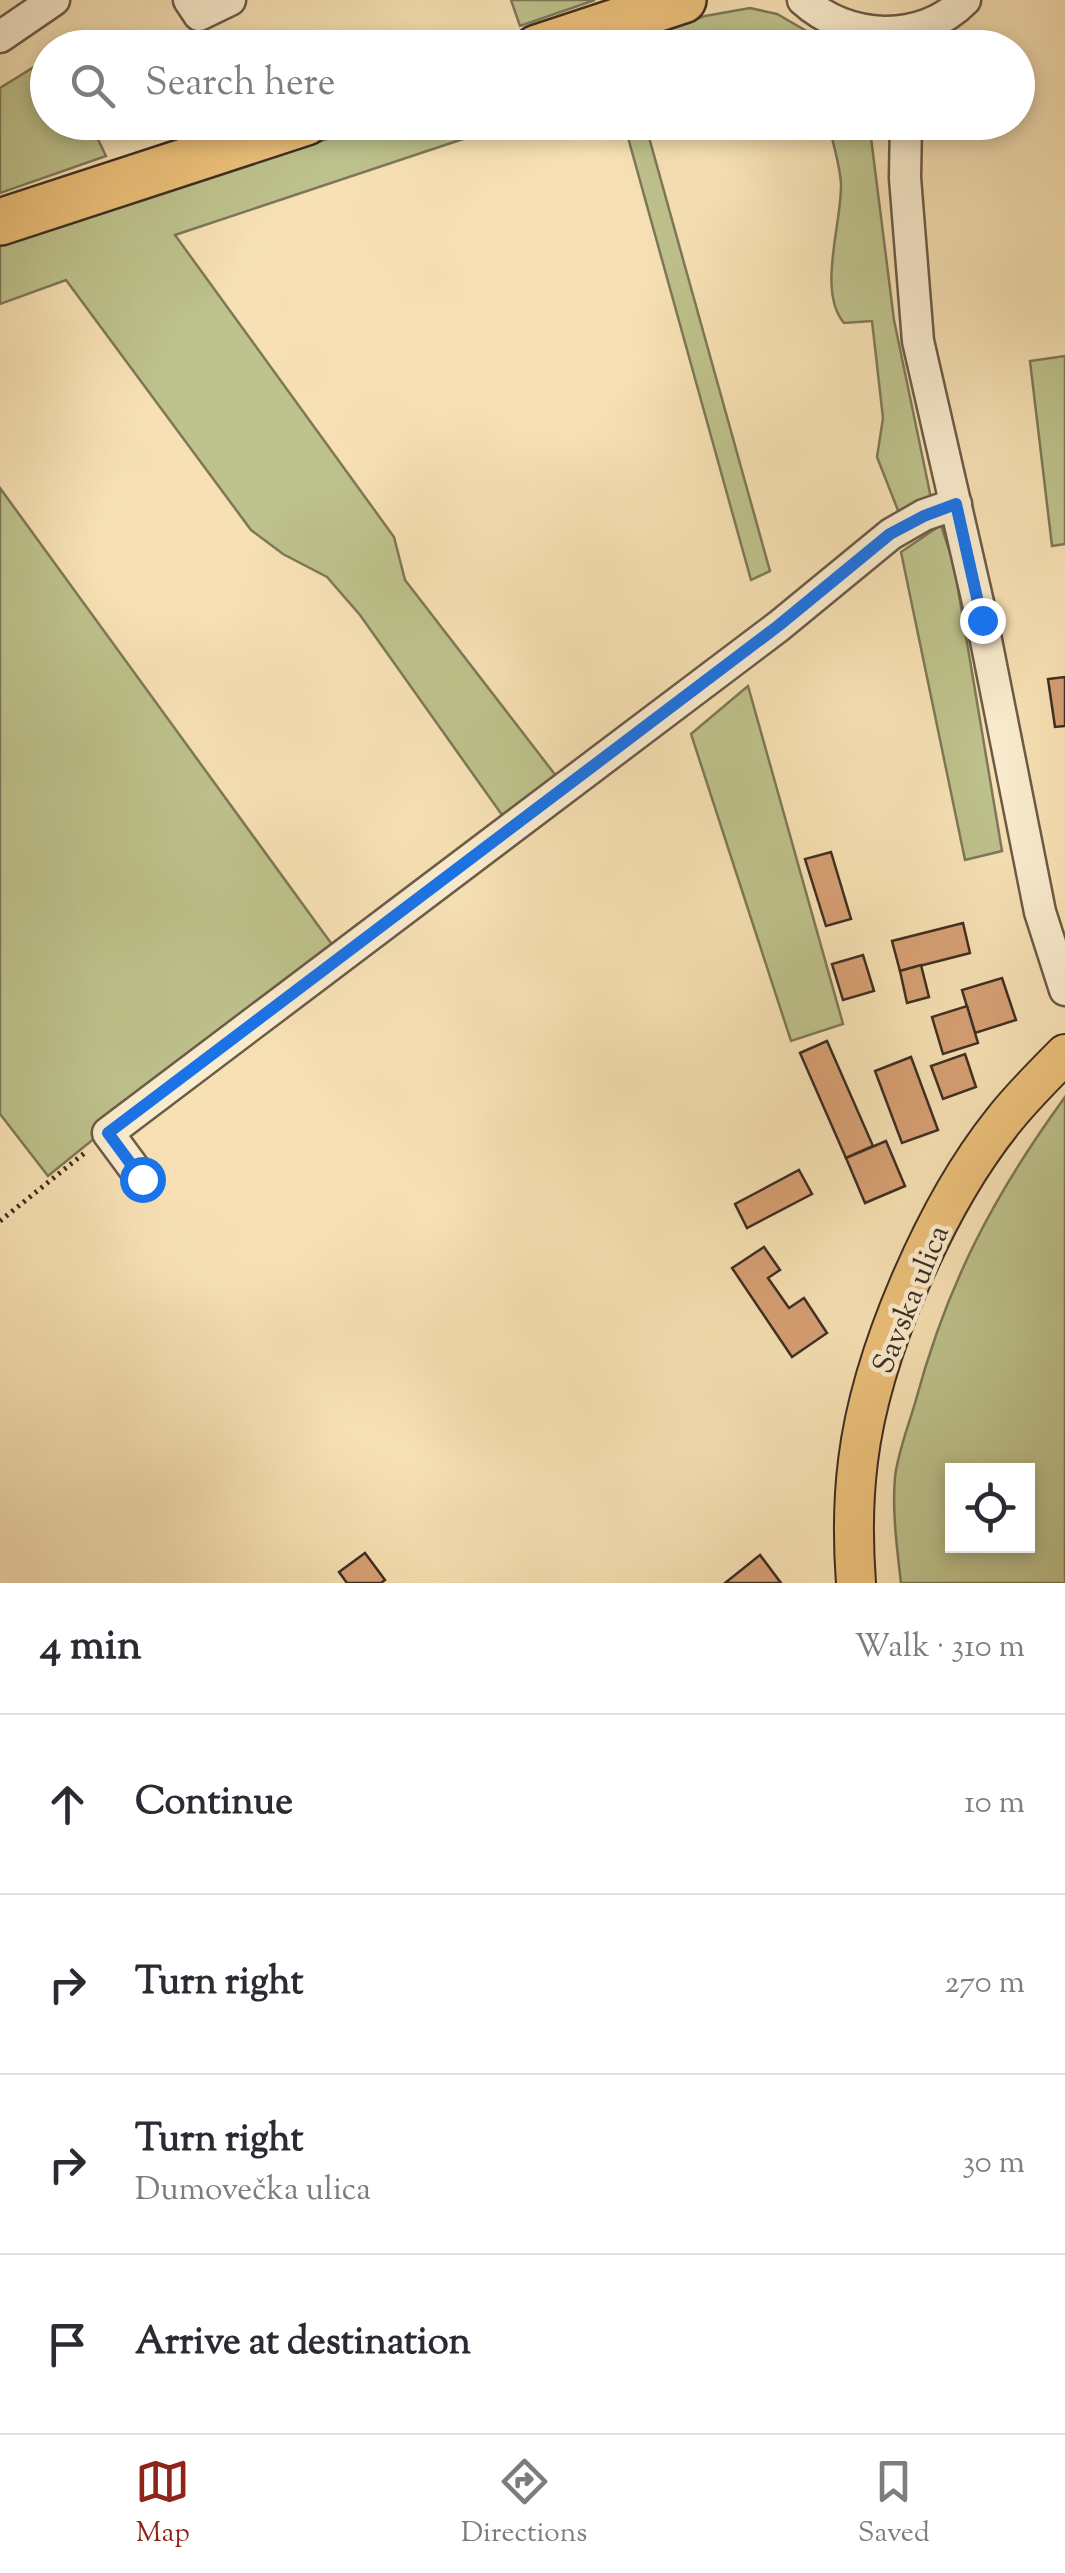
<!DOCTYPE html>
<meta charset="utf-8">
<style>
body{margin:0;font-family:"Sorts Mill Goudy",serif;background:#f2f2f3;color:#2b2b33}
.controls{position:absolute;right:30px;bottom:30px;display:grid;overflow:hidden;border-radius:0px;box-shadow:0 5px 15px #0003}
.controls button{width:90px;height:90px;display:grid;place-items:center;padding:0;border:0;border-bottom:2px solid #e1e1e2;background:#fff;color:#2b2b33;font:50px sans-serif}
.stop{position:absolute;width:30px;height:30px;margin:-22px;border:8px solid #1a73e8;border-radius:50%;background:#fff}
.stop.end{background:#1a73e8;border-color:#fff;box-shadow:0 2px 10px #0008}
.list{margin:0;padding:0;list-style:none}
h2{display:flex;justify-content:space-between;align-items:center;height:130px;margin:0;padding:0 40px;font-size:42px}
h2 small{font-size:32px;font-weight:400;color:#7c7c81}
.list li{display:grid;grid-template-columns:65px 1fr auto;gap:30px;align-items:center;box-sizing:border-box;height:180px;padding:0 40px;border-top:2px solid #e1e1e2}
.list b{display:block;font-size:38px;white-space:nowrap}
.list p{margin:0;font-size:32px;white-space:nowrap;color:#7c7c81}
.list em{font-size:32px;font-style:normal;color:#7c7c81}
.icon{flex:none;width:55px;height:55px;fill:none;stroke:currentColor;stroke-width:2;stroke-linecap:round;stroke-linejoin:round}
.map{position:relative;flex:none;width:1065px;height:1583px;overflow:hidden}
.search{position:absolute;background:#fff;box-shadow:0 5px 15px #0003;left:30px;right:30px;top:30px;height:110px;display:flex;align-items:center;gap:25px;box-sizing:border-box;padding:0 35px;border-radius:55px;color:#7c7c81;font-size:38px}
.sheet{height:850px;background:#fff}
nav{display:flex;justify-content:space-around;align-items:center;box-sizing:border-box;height:140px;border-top:2px solid #e1e1e2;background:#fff;font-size:28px;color:#7c7c81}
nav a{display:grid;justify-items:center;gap:5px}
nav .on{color:#8f2418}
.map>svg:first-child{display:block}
.green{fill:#bec28c;stroke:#7e7858;stroke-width:2.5;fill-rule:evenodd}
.building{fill:#d7a074;stroke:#3e2e23;stroke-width:2.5}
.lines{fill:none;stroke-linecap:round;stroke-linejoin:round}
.minor-casing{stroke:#6c5b47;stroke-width:35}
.major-casing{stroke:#3e2e23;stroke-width:42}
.highway-casing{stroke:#3e2e23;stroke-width:50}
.path{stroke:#3e2e23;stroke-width:5;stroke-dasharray:2.5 5;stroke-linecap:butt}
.minor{stroke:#faecce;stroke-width:30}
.major{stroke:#ecc07a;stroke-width:38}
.highway{stroke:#ecc07a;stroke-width:45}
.route{stroke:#1a73e8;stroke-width:12}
.labels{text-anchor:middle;stroke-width:9;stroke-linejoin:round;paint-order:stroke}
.street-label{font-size:30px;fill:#3e2e23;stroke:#faecce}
</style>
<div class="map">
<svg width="1065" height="1583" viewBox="0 0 1065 1583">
<rect width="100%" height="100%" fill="#f7e1b4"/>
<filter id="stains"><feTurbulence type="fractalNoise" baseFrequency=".002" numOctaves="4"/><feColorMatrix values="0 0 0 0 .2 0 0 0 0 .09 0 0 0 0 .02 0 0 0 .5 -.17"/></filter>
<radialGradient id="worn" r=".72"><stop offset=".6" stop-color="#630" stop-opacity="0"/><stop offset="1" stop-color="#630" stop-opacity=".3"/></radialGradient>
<!-- green -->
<g class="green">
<path d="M511 0H595L520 26Z"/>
<path d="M750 8 777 14 834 47 607 48 705 16Z"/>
<path d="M47 59 48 122 90 123 106 156 0 193V88Z"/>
<path d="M869 122 894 320 931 498 899 513 877 457 883 418 872 321 844 323C817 291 842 223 841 184 840 164 832 142 829 123Z"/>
<path d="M376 123H511L175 235 394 537 405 580 560 781 507 822 360 615 327 577 283 554 251 530 66 280 0 304V245Z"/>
<path d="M624 123H645L770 571 751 580Z"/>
<path d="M1065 356V544L1052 546 1030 361Z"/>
<path d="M0 488 336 950 185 1065 48 1176 0 1114Z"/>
<path d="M941 525 954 565 1002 851 965 860 901 552Z"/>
<path d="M748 686 843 1024 791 1041 691 734Z"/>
<path d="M1065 1097V1583H901C897 1548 892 1512 895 1477 898 1452 908 1427 915 1403 947 1284 993 1196 1065 1097ZM952 1470H1028V1546H952Z"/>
</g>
<!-- building -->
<g class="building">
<path d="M1065 677V726L1055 727 1048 679Z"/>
<path d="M831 852 851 919 826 926 805 859Z"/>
<path d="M963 923 970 953 900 971 892 941Z"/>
<path d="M863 955 874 991 843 1000 832 964Z"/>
<path d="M921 965 929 997 907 1003 900 971Z"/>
<path d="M1002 978 1016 1020 975 1033 962 990Z"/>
<path d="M967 1006 978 1043 943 1054 932 1017Z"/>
<path d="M827 1041 873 1146 846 1158 800 1053Z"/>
<path d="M965 1054 976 1087 943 1099 931 1066Z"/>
<path d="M911 1057 938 1130 902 1143 875 1071Z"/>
<path d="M886 1141 905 1186 865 1203 846 1158Z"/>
<path d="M799 1170 812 1194 747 1228 735 1204Z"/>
<path d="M764 1247 780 1270 768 1278 789 1308 804 1298 827 1333 792 1357 732 1268Z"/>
<path d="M365 1553 385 1580 381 1583H347L339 1572Z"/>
<path d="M760 1555 781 1583H725Z"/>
</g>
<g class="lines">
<defs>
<g id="minor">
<path d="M189 0 199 15 230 0"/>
<path d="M803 0C847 40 921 45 965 0"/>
<path d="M0 37 54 0"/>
<path d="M906 122 905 178 918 341 982 620 1040 912 1065 990"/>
<path d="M142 1179 108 1133 779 626 891 534 924 515 956 504"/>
</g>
<path id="major" d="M856 1583C853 1543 853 1501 858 1461 871 1354 935 1206 1003 1121 1022 1097 1043 1076 1065 1054"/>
<g id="highway">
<path d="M537 48 683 0"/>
<path d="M0 222 306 122"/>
</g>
</defs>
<!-- minor casing -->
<use href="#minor" class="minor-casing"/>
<!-- major casing -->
<use href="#major" class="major-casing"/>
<!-- highway casing -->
<use href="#highway" class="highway-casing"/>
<!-- path -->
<path class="path" d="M0 1221 87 1151"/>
<!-- minor -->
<use href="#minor" class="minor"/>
<!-- major -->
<use href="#major" class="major"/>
<!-- highway -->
<use href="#highway" class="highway"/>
</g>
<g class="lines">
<!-- route -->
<path class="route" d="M142 1179 108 1133 778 626 890 534 924 516 956 504 982 620"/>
</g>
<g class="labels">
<!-- street labels -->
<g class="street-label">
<text transform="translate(910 1299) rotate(-68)" y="10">Savska ulica</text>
</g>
</g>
<rect width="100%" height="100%" filter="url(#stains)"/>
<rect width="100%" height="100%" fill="url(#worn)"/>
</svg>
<div class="controls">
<button><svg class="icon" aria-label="locate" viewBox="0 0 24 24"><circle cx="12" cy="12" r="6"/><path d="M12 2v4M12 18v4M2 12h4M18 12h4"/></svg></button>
</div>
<div class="stop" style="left:142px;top:1179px"></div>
<div class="stop end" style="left:982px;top:620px"></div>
<div class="search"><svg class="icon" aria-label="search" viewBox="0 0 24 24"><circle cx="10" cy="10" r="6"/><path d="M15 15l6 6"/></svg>Search here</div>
</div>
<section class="sheet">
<h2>4 min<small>Walk · 310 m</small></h2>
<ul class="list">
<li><svg class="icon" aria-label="ahead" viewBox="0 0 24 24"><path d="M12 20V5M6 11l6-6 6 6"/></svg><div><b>Continue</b></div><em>10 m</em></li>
<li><svg class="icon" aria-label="right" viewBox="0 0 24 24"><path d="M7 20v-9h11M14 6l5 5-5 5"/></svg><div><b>Turn right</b></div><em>270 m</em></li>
<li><svg class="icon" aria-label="right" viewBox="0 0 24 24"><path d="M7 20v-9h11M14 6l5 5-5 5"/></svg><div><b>Turn right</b><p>Dumovečka ulica</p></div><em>30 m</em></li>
<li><svg class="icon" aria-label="arrive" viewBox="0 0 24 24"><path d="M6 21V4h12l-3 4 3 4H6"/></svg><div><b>Arrive at destination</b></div></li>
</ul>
</section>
<nav>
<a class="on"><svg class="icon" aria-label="map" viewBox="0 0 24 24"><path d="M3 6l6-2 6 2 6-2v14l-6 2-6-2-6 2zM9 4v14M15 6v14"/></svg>Map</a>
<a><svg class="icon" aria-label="directions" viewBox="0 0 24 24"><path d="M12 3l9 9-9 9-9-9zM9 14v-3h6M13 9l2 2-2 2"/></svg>Directions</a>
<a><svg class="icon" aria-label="saved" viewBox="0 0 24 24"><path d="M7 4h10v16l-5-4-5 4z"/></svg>Saved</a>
</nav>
